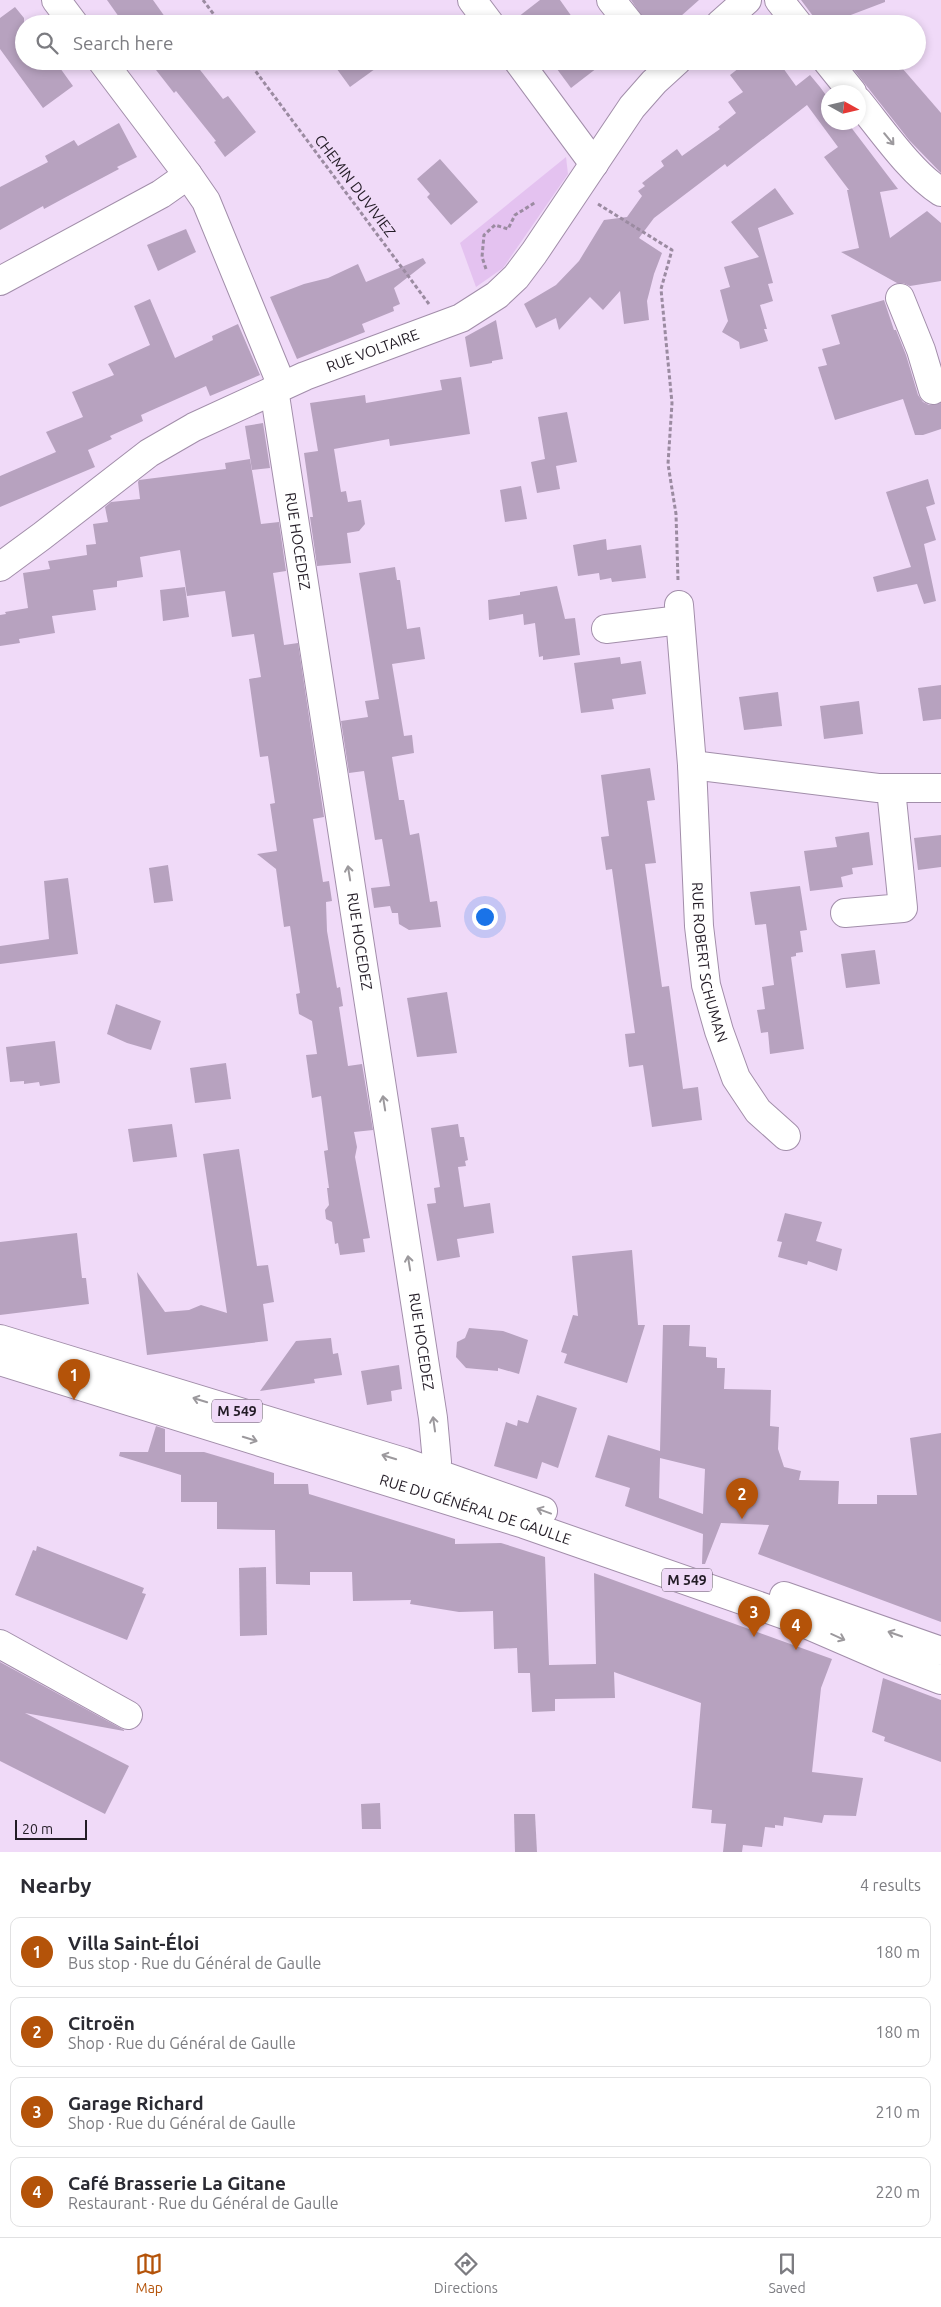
<!DOCTYPE html>
<meta charset="utf-8">
<style>
body{margin:0;font-family:Ubuntu,sans-serif;background:#f7f7f7;color:#2b2b33}
.compass{position:absolute;left:821px;top:85px;width:45px;height:45px;border-radius:50%;background:#fff;box-shadow:0 2px 8px #0003;rotate:98deg}
.scale{position:absolute;left:15px;bottom:12px;width:72px;box-sizing:border-box;padding-left:5px;border:2px solid #231c26;border-top:0;font-size:14px;line-height:18px;white-space:nowrap;color:#231c26;-webkit-text-stroke:4px #f0daf8;paint-order:stroke}
.you{position:absolute;left:484px;top:916px;width:18px;height:18px;margin:-12px;border:4px solid #fff;border-radius:50%;background:#1a73e8;box-shadow:0 0 0 8px #1a73e833}
.badge{display:grid;place-items:center;width:32px;height:32px;border-radius:50%;background:#b45309;color:#fff;font-size:16px;font-weight:700}
.pin{position:absolute;translate:-50% -41px;filter:drop-shadow(0 1px 2px #0008)}
.pin::after{content:'';position:absolute;top:26px;width:18px;height:15px;background:inherit;clip-path:polygon(0 0,100% 0,50% 100%)}
.list{margin:0;padding:0;list-style:none}
h2{display:flex;justify-content:space-between;align-items:center;height:65px;margin:0;padding:0 20px;font-size:21px}
h2 small{font-size:16px;font-weight:400;color:#7c7c81}
.list li{display:grid;grid-template-columns:32px 1fr auto;gap:15px;align-items:center;box-sizing:border-box;height:70px;margin:0 10px 10px;padding:0 10px;border:1px solid #e1e1e2;border-radius:10px}
.list b{display:block;font-size:19px;white-space:nowrap}
.list p{margin:0;font-size:16px;white-space:nowrap;color:#7c7c81}
.list em{font-size:16px;font-style:normal;color:#7c7c81}
.icon{flex:none;width:28px;height:28px;fill:none;stroke:currentColor;stroke-width:2;stroke-linecap:round;stroke-linejoin:round}
.map{position:relative;flex:none;width:941px;height:1852px;overflow:hidden}
.search{position:absolute;background:#fff;box-shadow:0 2px 8px #0003;left:15px;right:15px;top:15px;height:55px;display:flex;align-items:center;gap:12px;box-sizing:border-box;padding:0 18px;border-radius:28px;color:#7c7c81;font-size:19px}
.sheet{height:385px;background:#fff}
nav{display:flex;justify-content:space-around;align-items:center;box-sizing:border-box;height:70px;border-top:1px solid #e1e1e2;background:#fff;font-size:14px;color:#7c7c81}
nav a{display:grid;justify-items:center;gap:2px}
nav .on{color:#b45309}
.map>svg:first-child{display:block}
.green{fill:#e4c2f0}
.building{fill:#b7a2bf;fill-rule:evenodd}
.lines{fill:none;stroke-linecap:round;stroke-linejoin:round}
.minor-casing{stroke:#a28eaa;stroke-width:30}
.major-casing{stroke:#a28eaa;stroke-width:30}
.path{stroke:#9b8ba1;stroke-width:3;stroke-dasharray:4 2.5;stroke-linecap:butt}
.minor{stroke:#fff;stroke-width:28}
.major{stroke:#fff;stroke-width:28}
.oneway{stroke:#9c999d}
.labels{text-anchor:middle;stroke-width:4;stroke-linejoin:round;paint-order:stroke}
.shield{fill:#f0daf8;stroke:#605565;stroke-width:1}
.shield-label{font-size:14px;font-weight:bold;fill:#231c26}
.street-label{font-size:15px;fill:#231c26;stroke:#f0daf8}
</style>
<div class="map">
<svg width="941" height="1852" viewBox="0 0 941 1852">
<rect width="100%" height="100%" fill="#f0daf8"/>
<!-- green -->
<path class="green" d="M566 157 568 174 503 268 476 287 460 243Z"/>
<!-- building -->
<g class="building">
<path d="M107 0H153L170 24H124Z"/>
<path d="M540 0H560L577 24H509Z"/>
<path d="M631 0H699L672 24H647Z"/>
<path d="M801 0H885V2L827 24H819Z"/>
<path d="M15 7 24 18V61H55L73 86 43 108 0 49V18Z"/>
<path d="M149 61H193L223 99 228 96 256 132 225 157 214 142 216 141 176 91 174 93Z"/>
<path d="M331 61H386L350 87Z"/>
<path d="M551 61H606L571 88Z"/>
<path d="M748 61H778L796 86 810 75 820 87 828 98V122H847L898 189 880 192 890 238 927 211 941 223V281L910 286 903 283H897L841 252 859 248 847 190H849L824 157 838 147 807 105 727 167 725 164 654 218 639 238 662 253 654 274 647 301 649 320 624 324 620 291 603 310 590 297 559 330 556 318 536 328 524 304 556 285 579 261 604 220 627 217 642 196 638 191 645 186 642 183 664 166 661 161 677 149 682 156 720 129 718 127 736 113 728 102 743 92 730 75Z"/>
<path d="M847 61H896L941 113V173L909 140Z"/>
<path d="M119 123 137 157 117 167 119 169 68 196 44 209 43 206 0 230V187L48 162 45 156 74 140 78 146Z"/>
<path d="M440 159 478 202 451 225 427 197 430 194 417 179Z"/>
<path d="M775 188 794 214 758 228 773 283 768 284 773 301 760 305 767 329H764L768 341 740 349 739 342 722 332 728 321 720 290 730 287 724 267 759 257 731 222Z"/>
<path d="M186 229 196 252 158 271 147 245Z"/>
<path d="M423 258 426 263 394 288 400 304 393 307 394 311 362 324 365 332 297 359 270 297 304 284 328 278 358 264 366 282Z"/>
<path d="M150 299 175 358 213 340 212 336 238 324 260 375 210 396 206 386 141 415 143 421 110 436 112 439 88 450 95 467 0 507V476L56 452 46 432 83 417 72 392 114 375 108 364 150 345 134 306Z"/>
<path d="M884 300 894 330H896L906 355 918 395 923 402 929 405 941 403V429L923 435H915L903 399 835 420 818 367 827 365 822 349 840 344 831 315Z"/>
<path d="M496 320 503 359 492 361V363L470 367 465 337Z"/>
<path d="M461 377 470 434 390 446 389 439 334 449 341 492 346 491 348 502 361 500 365 524 359 531 347 533 351 563 317 566 310 517H313L304 453 318 451 310 403 365 395 366 403 442 390 440 380Z"/>
<path d="M567 412 577 462 556 466 560 489 537 493 531 462 545 459 538 417Z"/>
<path d="M263 423 270 468 252 470 245 426Z"/>
<path d="M250 459 261 524 279 522 286 571 273 573 284 645 298 643 324 817 313 819 323 882 329 881 332 901 326 902 327 931 337 988 340 987 343 1006 339 1007 348 1066 362 1064 373 1130 354 1132 357 1147 355 1157 370 1238 363 1239 365 1252 340 1255 338 1243 335 1244 332 1222 326 1219 325 1210 329 1205 327 1188H329L324 1151 328 1150 321 1096 312 1098 306 1055 317 1054 312 1021 299 1014 296 994 300 993 290 926 284 927 276 869 257 854 277 851 270 804 275 803 268 756 260 757 249 679 261 677 254 634 232 637 225 591 187 596 180 550 140 557 143 577 117 581V587L93 590 96 610 52 616 55 633 19 639 20 643 0 646V615L6 614 5 612 28 608 23 573 50 569 48 561 87 555 86 545 96 544 93 524 108 522 105 507 111 502 140 499 138 482 139 480 226 469 225 463Z"/>
<path d="M928 479 935 504 926 507 936 540 924 544 936 601 924 604 917 584 877 592 873 577 911 567 886 492Z"/>
<path d="M521 486 527 519 505 522 500 490Z"/>
<path d="M606 539 607 550 641 545 646 578 612 582 611 578 600 580 599 573 578 576 573 545Z"/>
<path d="M395 567 397 580H400L407 629 420 627 425 659 392 664 404 736 412 735 414 753 392 757 399 800H404L410 835 419 833 430 902 437 901 441 927 409 930 399 924 398 913H392L390 906 374 908 371 888 390 886 382 839 375 840 364 771 349 773 341 721 368 717 365 701 379 699 359 573Z"/>
<path d="M557 586 565 619 575 618 580 655 543 660V656L539 657 535 623 524 625 523 614 489 620 488 600 520 595V592Z"/>
<path d="M185 587 189 617 163 621 160 590Z"/>
<path d="M620 657 621 664 641 661 646 694 612 699 614 709 581 713 574 663Z"/>
<path d="M941 685V719L923 721 918 688Z"/>
<path d="M778 692 782 726 744 730 739 697Z"/>
<path d="M859 701 863 734 824 739 820 706Z"/>
<path d="M650 768 655 800 647 801 656 863 645 864 662 987 669 986 683 1089 698 1087 702 1120 652 1127 643 1065 629 1067 625 1034 635 1033 612 869 606 870 601 837 609 836 601 775Z"/>
<path d="M869 832 873 865 852 868 853 874 841 877 843 887 810 891 804 851 837 847 835 837Z"/>
<path d="M941 835V867L918 870 914 838Z"/>
<path d="M168 865 173 901 154 903 149 868Z"/>
<path d="M68 878 78 954 0 964V946L49 939 44 881Z"/>
<path d="M800 886 807 930 800 931 803 952 796 953V956L791 957 804 1049 770 1054 768 1032 761 1033 757 1010 765 1009 762 987 774 985 766 924 755 925 750 892Z"/>
<path d="M875 950 880 984 846 988 841 954Z"/>
<path d="M447 992 457 1053 417 1057 407 998Z"/>
<path d="M116 1004 161 1021 151 1050 127 1043 107 1034Z"/>
<path d="M55 1041 60 1083 40 1086 39 1082 24 1084V1081L10 1082 6 1047Z"/>
<path d="M226 1063 231 1099 195 1103 190 1068Z"/>
<path d="M172 1124 177 1157 133 1162 128 1129Z"/>
<path d="M458 1124 460 1137H464L468 1160 465 1161 466 1166 458 1167 464 1207 490 1203 494 1233 457 1239 460 1257 437 1261 427 1204 436 1203 434 1188 440 1187 431 1128Z"/>
<path d="M239 1149 257 1266 268 1265 274 1302 263 1304 268 1341 147 1355 137 1272 165 1312 189 1310 201 1305 227 1313 203 1154Z"/>
<path d="M785 1213 822 1222 816 1241 842 1249 837 1271 808 1261 807 1265 778 1257 782 1242 777 1241Z"/>
<path d="M77 1233 82 1278H86L89 1304 0 1315V1242Z"/>
<path d="M632 1250 638 1325H645L627 1383 564 1363 567 1354 561 1352 573 1315 578 1316 572 1256Z"/>
<path d="M663 1325H690L689 1346 706 1347V1357L717 1358V1368H725L724 1389 771 1390 770 1426 779 1427 778 1449 784 1467 801 1471 799 1480 839 1481 838 1504H877V1495H917L910 1438 941 1433V1622L758 1554 769 1525 721 1523 705 1564H702L703 1534 625 1506 630 1488 595 1477 608 1435 660 1451ZM660 1458 705 1469 703 1514 659 1498Z"/>
<path d="M469 1328 503 1331 528 1340 519 1374 498 1368V1371L466 1368 456 1357 457 1342 465 1338Z"/>
<path d="M331 1338 333 1354 338 1353 342 1375 314 1379 315 1383 260 1391 296 1341Z"/>
<path d="M399 1365 402 1389 391 1391 392 1401 367 1405 361 1371Z"/>
<path d="M537 1395 577 1408 558 1468 542 1462 537 1479 494 1466 506 1422 517 1426 518 1420 528 1423Z"/>
<path d="M156 1426 165 1429V1452H204L274 1473V1484H308L309 1494 455 1539V1544L501 1543 545 1557 549 1665 596 1664 594 1573 832 1659 821 1688 812 1772 863 1778 856 1816 824 1815 822 1823 784 1817 783 1826 775 1825V1828L765 1827 762 1847 743 1845 742 1852H723L726 1824 711 1823 712 1810 692 1808 701 1703 614 1672 615 1698 555 1699V1711L532 1712 530 1673H518L517 1648 494 1649 493 1611 459 1612 410 1604 411 1600 353 1601 352 1572H310V1585L276 1584 275 1530 217 1529V1502H181V1475L119 1456 120 1452H148Z"/>
<path d="M37 1546 144 1588 142 1593 146 1594 127 1640 15 1595 33 1550 36 1551Z"/>
<path d="M266 1567 267 1635 240 1636 239 1568Z"/>
<path d="M0 1662 124 1730V1731L25 1713 129 1766 105 1814 0 1761Z"/>
<path d="M883 1678 941 1700V1762L884 1741 885 1737 872 1732Z"/>
<path d="M380 1803 381 1829H362L361 1804Z"/>
<path d="M514 1814H535L537 1852H515Z"/>
</g>
<g class="lines">
<defs>
<g id="minor">
<path d="M56 0 74 24"/>
<path d="M472 0 490 24"/>
<path d="M611 0 630 24"/>
<path d="M779 0 798 24"/>
<path d="M720 24 747 0"/>
<path d="M102 61 188 175 206 201 282 386"/>
<path d="M518 61 594 164"/>
<path d="M827 61 852 92"/>
<path d="M858 101C881 129 911 173 941 192"/>
<path d="M0 281 161 194 188 175"/>
<path d="M900 298 921 350 933 390"/>
<path id="s1" d="M274 389 433 1418 437 1462 429 1493"/>
<path id="s2" d="M0 567 42 536 149 453 194 427 305 376 461 318 497 295 516 277 534 253 632 107 654 82 677 61"/>
<path id="s3" d="M679 605 692 765 699 926 706 985 719 1031 736 1078 758 1111 786 1136"/>
<path d="M606 629 680 620"/>
<path d="M692 765 878 788H941"/>
<path d="M845 913 903 908 891 789"/>
<path d="M0 1644 128 1715"/>
</g>
<g id="major">
<path d="M0 1339 404 1462 543 1511"/>
<path id="s4" d="M0 1361 524 1524 785 1615 889 1660 941 1680"/>
<path d="M784 1596 941 1651"/>
</g>
</defs>
<!-- minor casing -->
<use href="#minor" class="minor-casing"/>
<!-- major casing -->
<use href="#major" class="major-casing"/>
<!-- path -->
<g class="path">
<path d="M203 0 221 24"/>
<path d="M248 61 429 304"/>
<path d="M598 204 672 250 661 289 672 403 668 464 676 514 678 580"/>
<path d="M486 269 482 257 484 235 495 225 508 229 515 215 536 202"/>
</g>
<!-- minor -->
<use href="#minor" class="minor"/>
<!-- major -->
<use href="#major" class="major"/>
</g>
<!-- one-way arrows -->
<defs><path id="oneway-shaft" d="M-6 0H5M1.5-3L5.5 0L1.5 3" fill="none" stroke-width="1.6" stroke-linecap="round" stroke-linejoin="round" transform="scale(1.25)"/></defs>
<g class="oneway">
<use href="#oneway-shaft" transform="translate(889 139) rotate(50)"/>
<use href="#oneway-shaft" transform="translate(349 873) rotate(-99)"/>
<use href="#oneway-shaft" transform="translate(384 1103) rotate(-99)"/>
<use href="#oneway-shaft" transform="translate(409 1263) rotate(-99)"/>
<use href="#oneway-shaft" transform="translate(200 1400) rotate(-163)"/>
<use href="#oneway-shaft" transform="translate(434 1424) rotate(-98)"/>
<use href="#oneway-shaft" transform="translate(250 1439) rotate(17)"/>
<use href="#oneway-shaft" transform="translate(389 1457) rotate(-163)"/>
<use href="#oneway-shaft" transform="translate(544 1511) rotate(-160)"/>
<use href="#oneway-shaft" transform="translate(895 1634) rotate(-161)"/>
<use href="#oneway-shaft" transform="translate(838 1637) rotate(24)"/>
</g>
<g class="labels">
<!-- shield labels -->
<g class="shield">
<rect x="212" y="1399.5" width="50" height="23" rx="4"/>
<rect x="662" y="1568.5" width="50" height="23" rx="4"/>
</g>
<g class="shield-label">
<text x="237" y="1416">M 549</text>
<text x="687" y="1585">M 549</text>
</g>
<!-- street labels -->
<g class="street-label">
<text transform="translate(355 186) rotate(53)" y="5">CHEMIN DUVIVIEZ</text>
<text dy="5" stroke="none"><textPath href="#s2" startOffset="434">RUE VOLTAIRE</textPath></text>
<text dy="5" stroke="none"><textPath href="#s1" startOffset="154">RUE HOCEDEZ</textPath></text>
<text dy="5" stroke="none"><textPath href="#s1" startOffset="559">RUE HOCEDEZ</textPath></text>
<text dy="5" stroke="none"><textPath href="#s3" startOffset="359">RUE ROBERT SCHUMAN</textPath></text>
<text dy="5" stroke="none"><textPath href="#s1" startOffset="964">RUE HOCEDEZ</textPath></text>
<text dy="5" stroke="none"><textPath href="#s4" startOffset="498">RUE DU GÉNÉRAL DE GAULLE</textPath></text>
</g>
</g>
</svg>
<svg class="compass" viewBox="-18 -18 36 36"><path d="M0-13l5 13h-10z" fill="#e53935"/><path d="M0 13l5-13h-10z" fill="#7c7c81"/></svg>
<div class="scale">20 m</div>
<div class="you"></div>
<div class="pin badge" style="left:74px;top:1400px">1</div>
<div class="pin badge" style="left:742px;top:1519px">2</div>
<div class="pin badge" style="left:754px;top:1637px">3</div>
<div class="pin badge" style="left:796px;top:1650px">4</div>
<div class="search"><svg class="icon" aria-label="search" viewBox="0 0 24 24"><circle cx="10" cy="10" r="6"/><path d="M15 15l6 6"/></svg>Search here</div>
</div>
<section class="sheet">
<h2>Nearby<small>4 results</small></h2>
<ul class="list">
<li><span class="badge">1</span><div><b>Villa Saint-Éloi</b><p>Bus stop · Rue du Général de Gaulle</p></div><em>180 m</em></li>
<li><span class="badge">2</span><div><b>Citroën</b><p>Shop · Rue du Général de Gaulle</p></div><em>180 m</em></li>
<li><span class="badge">3</span><div><b>Garage Richard</b><p>Shop · Rue du Général de Gaulle</p></div><em>210 m</em></li>
<li><span class="badge">4</span><div><b>Café Brasserie La Gitane</b><p>Restaurant · Rue du Général de Gaulle</p></div><em>220 m</em></li>
</ul>
</section>
<nav>
<a class="on"><svg class="icon" aria-label="map" viewBox="0 0 24 24"><path d="M3 6l6-2 6 2 6-2v14l-6 2-6-2-6 2zM9 4v14M15 6v14"/></svg>Map</a>
<a><svg class="icon" aria-label="directions" viewBox="0 0 24 24"><path d="M12 3l9 9-9 9-9-9zM9 14v-3h6M13 9l2 2-2 2"/></svg>Directions</a>
<a><svg class="icon" aria-label="saved" viewBox="0 0 24 24"><path d="M7 4h10v16l-5-4-5 4z"/></svg>Saved</a>
</nav>
